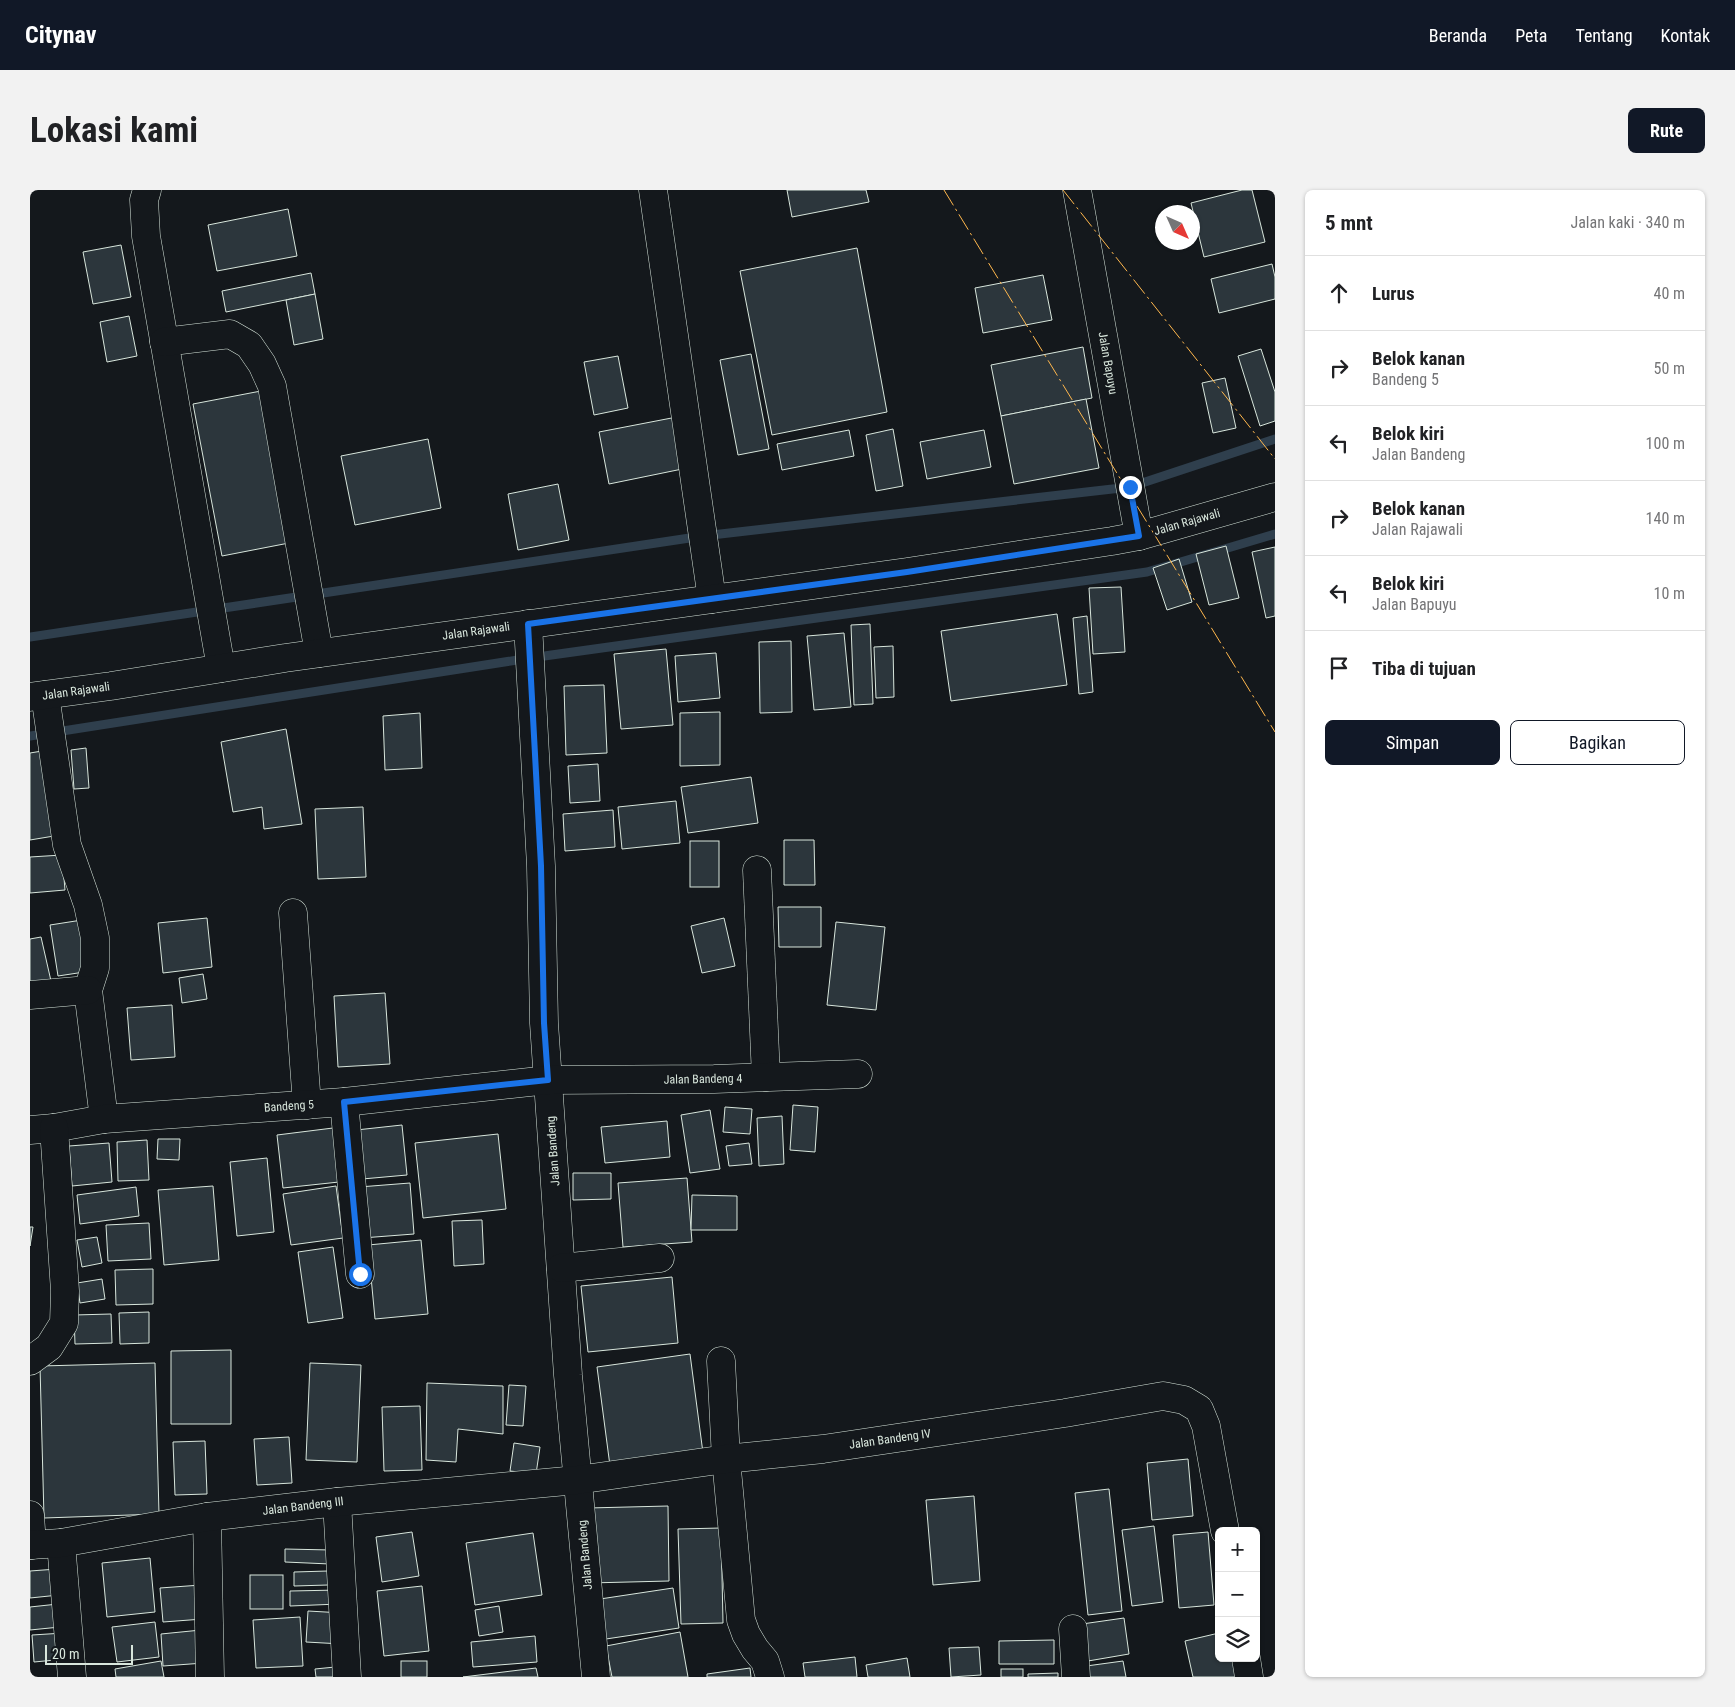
<!DOCTYPE html>
<html lang="id">
<meta charset="utf-8">
<style>
body{margin:0;font-family:"Roboto Condensed",sans-serif;background:#f2f2f2;color:#202124}
.controls{position:absolute;right:15px;bottom:15px;display:grid;overflow:hidden;border-radius:8px;box-shadow:0 1px 4px #0004}
.controls button{width:45px;height:45px;display:grid;place-items:center;padding:0;border:0;border-bottom:1px solid #e0e0e0;background:#fff;color:#202124;font:25px sans-serif}
.compass{position:absolute;left:1125px;top:15px;width:45px;height:45px;border-radius:50%;background:#fff;box-shadow:0 1px 4px #0004;rotate:135deg}
.scale{position:absolute;left:15px;bottom:12px;width:88px;box-sizing:border-box;padding-left:5px;border:2px solid #d8e6dc;border-top:0;font-size:14px;line-height:18px;white-space:nowrap;color:#d8e6dc;-webkit-text-stroke:4px #14181c;paint-order:stroke}
.stop{position:absolute;width:15px;height:15px;margin:-11px;border:4px solid #1a73e8;border-radius:50%;background:#fff}
.stop.end{background:#1a73e8;border-color:#fff;box-shadow:0 1px 5px #0008}
.list{margin:0;padding:0;list-style:none}
h2{display:flex;justify-content:space-between;align-items:center;height:65px;margin:0;padding:0 20px;font-size:21px}
h2 small{font-size:16px;font-weight:400;color:#757577}
.list li{display:grid;grid-template-columns:32px 1fr auto;gap:15px;align-items:center;box-sizing:border-box;height:75px;padding:0 20px;border-top:1px solid #e0e0e0}
.list b{display:block;font-size:19px;white-space:nowrap}
.list p{margin:0;font-size:16px;white-space:nowrap;color:#757577}
.list em{font-size:16px;font-style:normal;color:#757577}
.actions{display:flex;gap:10px;padding:15px 20px}
.actions a{flex:1;padding:11px 0;border:1px solid #111827;border-radius:8px;text-align:center;font-size:18px;color:#111827}
.actions .main{background:#111827;color:#fff}
.icon{flex:none;width:28px;height:28px;fill:none;stroke:currentColor;stroke-width:2;stroke-linecap:round;stroke-linejoin:round}
.map{position:relative;flex:none;width:1245px;height:1487px;overflow:hidden;border-radius:8px}
header{display:flex;align-items:center;gap:30px;box-sizing:border-box;height:70px;padding:0 25px;background:#111827;color:#fff}
header strong{font-size:24px}
nav{display:flex;gap:28px;margin-inline-start:auto;font-size:18px}
.intro{display:flex;align-items:center;justify-content:space-between;box-sizing:border-box;height:120px;padding:0 30px}
h1{margin:0;font-size:35px}
.button{padding:12px 22px;border-radius:8px;background:#111827;color:#fff;font-size:18px;font-weight:700}
main{display:flex;gap:30px;padding:0 30px}
aside{flex:1;background:#fff;border-radius:8px;box-shadow:0 1px 4px #0004}
.map>svg:first-child{display:block}
.lines{fill:none;stroke-linecap:round;stroke-linejoin:round}
.stream{stroke:#2f3f4d;stroke-width:9}
.building{fill:#2c363c;stroke:#d8e6dc}
.minor-casing{stroke:#d8e6dc;stroke-width:29}
.major-casing{stroke:#d8e6dc;stroke-width:29}
.minor{stroke:#14181c;stroke-width:28}
.major{stroke:#14181c;stroke-width:28}
.power{stroke:#ffb74d;stroke-width:1;stroke-dasharray:18 4 2.5 4;stroke-linecap:butt}
.route{stroke:#1a73e8;stroke-width:6}
.labels{text-anchor:middle;stroke-width:4;stroke-linejoin:round;paint-order:stroke}
.street-label{font-size:12px;fill:#d8e6dc;stroke:#14181c}
</style>
<header>
<strong>Citynav</strong>
<nav><a>Beranda</a><a>Peta</a><a>Tentang</a><a>Kontak</a></nav>
</header>
<div class="intro"><h1>Lokasi kami</h1><a class="button">Rute</a></div>
<main>
<div class="map">
<svg width="1245" height="1487" viewBox="0 0 1245 1487">
<rect width="100%" height="100%" fill="#14181c"/>
<g class="lines">
<!-- stream -->
<g class="stream">
<path d="M0 447 673 346 1100 297 1245 249"/>
<path d="M0 546 500 468 1117 382 1245 344"/>
</g>
</g>
<!-- building -->
<g class="building">
<path d="M757 0H836L839 12 762 27Z"/>
<path d="M1212 0H1222L1235 52 1174 67 1161 13Z"/>
<path d="M258 19 267 66 187 81 178 35Z"/>
<path d="M91 55 101 107 63 114 53 62Z"/>
<path d="M827 58 857 222 742 245 710 81Z"/>
<path d="M1242 74 1245 87V109L1189 123 1181 89Z"/>
<path d="M281 83 285 104 196 122 192 101Z"/>
<path d="M1013 85 1022 130 953 143 945 98Z"/>
<path d="M285 104 293 149 264 155 256 110Z"/>
<path d="M99 126 107 166 77 172 70 132Z"/>
<path d="M1053 157 1062 208 971 226 961 175Z"/>
<path d="M1231 159 1245 202V231L1230 236 1208 166Z"/>
<path d="M721 164 739 259 708 265 690 170Z"/>
<path d="M588 166 598 218 564 225 554 172Z"/>
<path d="M1195 188 1206 238 1183 243 1172 193Z"/>
<path d="M231 201 259 353 192 366 163 214Z"/>
<path d="M1056 209 1069 278 984 294 971 226Z"/>
<path d="M652 226 662 277 579 294 569 242Z"/>
<path d="M863 239 873 296 846 301 836 245Z"/>
<path d="M819 240 824 266 752 280 747 254Z"/>
<path d="M954 240 961 277 897 289 890 252Z"/>
<path d="M398 249 411 318 325 335 311 266Z"/>
<path d="M528 294 539 350 488 360 478 304Z"/>
<path d="M1196 356 1209 408 1179 415 1166 364Z"/>
<path d="M1245 357V426L1236 428 1222 362Z"/>
<path d="M1149 369 1162 412 1137 420 1123 378Z"/>
<path d="M1091 397 1095 462 1063 464 1059 398Z"/>
<path d="M1027 424 1037 495 921 511 911 441Z"/>
<path d="M1057 426 1063 502 1049 504 1043 428Z"/>
<path d="M840 434 843 514 824 515 821 435Z"/>
<path d="M814 443 821 517 784 520 777 446Z"/>
<path d="M761 451 762 522 730 523 729 452Z"/>
<path d="M863 456 864 507 846 508 844 457Z"/>
<path d="M636 459 643 535 591 539 584 464Z"/>
<path d="M686 463 690 508 648 512 645 466Z"/>
<path d="M574 495 577 563 536 565 534 496Z"/>
<path d="M690 522V575L650 576V523Z"/>
<path d="M390 523 392 578 355 580 353 526Z"/>
<path d="M256 539 272 634 234 639 232 617 203 622 191 552Z"/>
<path d="M56 558 59 598 44 599 41 560Z"/>
<path d="M18 560 30 645 0 650V563Z"/>
<path d="M568 574 570 611 540 613 538 576Z"/>
<path d="M721 587 728 633 658 643 651 597Z"/>
<path d="M646 611 650 653 592 659 588 617Z"/>
<path d="M333 617 336 687 288 689 285 619Z"/>
<path d="M583 620 585 657 535 661 533 624Z"/>
<path d="M754 650H784L785 695H754Z"/>
<rect x="660" y="651" width="29" height="46"/>
<path d="M32 665 35 700 0 703V667Z"/>
<path d="M748 717H791V757H749Z"/>
<path d="M177 728 182 777 133 783 128 733Z"/>
<path d="M694 728 705 776 672 783 661 736Z"/>
<path d="M52 730 61 781 28 786 20 735Z"/>
<path d="M806 732 855 737 846 820 797 815Z"/>
<path d="M11 747 21 791 0 795V749Z"/>
<path d="M173 784 177 809 152 813 149 788Z"/>
<path d="M355 803 360 874 308 877 304 806Z"/>
<path d="M142 815 145 867 101 870 97 818Z"/>
<path d="M763 915 788 917 785 962 760 960Z"/>
<path d="M695 917 722 919 720 944 693 942Z"/>
<path d="M680 920 690 979 660 983 651 925Z"/>
<path d="M752 926 754 974 729 976 727 928Z"/>
<path d="M637 931 640 967 575 973 571 937Z"/>
<path d="M372 935 377 985 321 990 317 941Z"/>
<path d="M303 938 309 992 253 998 247 945Z"/>
<path d="M468 944 476 1019 393 1028 385 953Z"/>
<path d="M128 949H150L149 970 127 969Z"/>
<path d="M117 950 119 990 88 991 87 952Z"/>
<path d="M79 953 82 992 42 996 39 956Z"/>
<path d="M719 953 722 974 699 976 696 956Z"/>
<path d="M237 968 244 1042 207 1046 200 972Z"/>
<path d="M543 983H581V1009L543 1010Z"/>
<path d="M657 988 662 1052 593 1057 588 993Z"/>
<path d="M380 993 384 1044 332 1048 329 997Z"/>
<path d="M183 996 189 1070 134 1075 128 1000Z"/>
<path d="M306 996 313 1048 261 1055 253 1004Z"/>
<path d="M106 997 109 1026 50 1034 47 1005Z"/>
<path d="M662 1005 707 1006V1040H661Z"/>
<path d="M452 1030 454 1074 424 1076 422 1031Z"/>
<path d="M119 1033 121 1069 78 1071 76 1035Z"/>
<path d="M0 1037H3L0 1056Z"/>
<path d="M67 1047 72 1073 52 1077 47 1050Z"/>
<path d="M391 1050 398 1124 345 1129 338 1055Z"/>
<path d="M303 1057 313 1128 278 1133 268 1062Z"/>
<path d="M123 1079V1114L86 1115 85 1080Z"/>
<path d="M642 1087 648 1153 558 1162 551 1096Z"/>
<path d="M72 1089 75 1109 50 1113 47 1093Z"/>
<path d="M119 1122V1153L90 1154 89 1123Z"/>
<path d="M81 1124 82 1153 45 1154 44 1125Z"/>
<path d="M201 1160V1234H141V1161Z"/>
<path d="M660 1164 673 1263 580 1276 567 1177Z"/>
<path d="M125 1173 129 1324 14 1328 10 1176Z"/>
<path d="M280 1173 331 1175 327 1272 276 1270Z"/>
<path d="M397 1193 473 1196V1244L428 1239 426 1272 396 1270Z"/>
<path d="M479 1195 496 1196 493 1236 476 1235Z"/>
<path d="M390 1216 392 1280 354 1281 352 1217Z"/>
<path d="M259 1247 262 1293 227 1295 224 1249Z"/>
<path d="M175 1251 177 1304 145 1305 143 1252Z"/>
<path d="M484 1253 510 1257 506 1284 480 1281Z"/>
<path d="M1158 1269 1163 1326 1122 1330 1117 1273Z"/>
<path d="M1079 1299 1092 1421 1058 1425 1045 1303Z"/>
<path d="M944 1306 950 1391 903 1395 896 1310Z"/>
<path d="M638 1316 639 1391 559 1393 558 1318Z"/>
<path d="M1124 1336 1133 1412 1102 1416 1092 1340Z"/>
<path d="M691 1338 693 1433 651 1434 648 1339Z"/>
<path d="M382 1342 389 1386 352 1392 346 1347Z"/>
<path d="M1178 1342 1184 1415 1149 1418 1143 1345Z"/>
<path d="M503 1343 512 1405 445 1415 436 1353Z"/>
<path d="M255 1359 301 1360 300 1374 255 1372Z"/>
<path d="M120 1368 125 1422 77 1427 72 1373Z"/>
<path d="M27 1379 29 1405 0 1408V1381Z"/>
<path d="M298 1381V1395L264 1396V1382Z"/>
<rect x="220" y="1385" width="33" height="34"/>
<path d="M171 1395 173 1429 133 1432 130 1398Z"/>
<path d="M392 1396 399 1461 354 1466 347 1401Z"/>
<path d="M643 1398 649 1438 576 1449 570 1409Z"/>
<path d="M309 1400V1414L260 1416V1401Z"/>
<path d="M28 1414 30 1437 0 1440V1417Z"/>
<path d="M469 1416 473 1442 449 1446 445 1420Z"/>
<path d="M278 1421 313 1423 312 1454 276 1452Z"/>
<path d="M270 1427 273 1476 226 1478 223 1430Z"/>
<path d="M1094 1428 1099 1464 1058 1471 1052 1434Z"/>
<path d="M125 1432 129 1467 87 1472 82 1437Z"/>
<path d="M171 1440 174 1473 133 1476 131 1444Z"/>
<path d="M650 1442 658 1487H582L576 1456Z"/>
<path d="M34 1443 36 1469 4 1472 2 1445Z"/>
<path d="M1189 1443V1468H1205L1210 1487H1163L1155 1451Z"/>
<path d="M505 1446 507 1472 443 1477 441 1452Z"/>
<path d="M1024 1450V1474H969V1451Z"/>
<path d="M949 1457 951 1485 921 1487 919 1458Z"/>
<path d="M825 1467 827 1487H775L773 1473Z"/>
<path d="M877 1468 880 1487H838L836 1475Z"/>
<path d="M131 1471 134 1487H86L85 1479Z"/>
<rect x="371" y="1471" width="26" height="16"/>
<path d="M1093 1471 1096 1487H1050L1049 1477Z"/>
<path d="M315 1476 316 1487H286L285 1479Z"/>
<path d="M506 1478 508 1487H433Z"/>
<path d="M720 1478 721 1487H677V1484Z"/>
<rect x="971" y="1479" width="22" height="8"/>
<path d="M1028 1483V1487H998V1484Z"/>
</g>
<g class="lines">
<defs>
<g id="minor">
<path d="M117 0 114 10 116 46 191 478"/>
<path d="M623 0 682 409"/>
<path d="M1047 0 1109 346"/>
<path d="M134 152 200 144 219 155 232 174 242 196 289 463"/>
<path d="M498 434 511 676 514 833 538 1185 566 1487"/>
<path d="M15 505 37 655 58 715 65 748V778L58 800 74 929"/>
<path d="M727 680 736 887"/>
<path d="M263 723 277 915"/>
<path d="M0 805 58 800"/>
<path d="M314 912 330 1084"/>
<path d="M0 940 24 938 74 929 314 912 518 890 684 889 828 884"/>
<path d="M531 1078 630 1068"/>
<path d="M0 1171 19 1157 34 1133 35 1101 24 938"/>
<path d="M691 1171 696 1269 711 1430 716 1444 725 1459 735 1471 740 1487"/>
<path d="M307 1312 317 1487"/>
<path d="M0 1325 2 1355"/>
<path d="M177 1327 180 1487"/>
<path d="M31 1353 42 1487"/>
<path d="M0 1355 31 1353 177 1327 307 1312 547 1290 696 1269 793 1259 1035 1223 1133 1206 1154 1210 1169 1219 1176 1236 1195 1341"/>
<path d="M1043 1439 1046 1487"/>
<path d="M1216 1468 1219 1487"/>
</g>
<path id="major" d="M0 507 81 496 255 468 877 382 1082 351 1109 346 1245 307"/>
</defs>
<!-- minor casing -->
<use href="#minor" class="minor-casing"/>
<!-- major casing -->
<use href="#major" class="major-casing"/>
<!-- minor -->
<use href="#minor" class="minor"/>
<!-- major -->
<use href="#major" class="major"/>
<!-- power -->
<g class="power">
<path d="M914 0 1245 542"/>
<path d="M1033 0 1245 269"/>
</g>
</g>
<g class="lines">
<!-- route -->
<path class="route" d="M330 1084 314 912 518 890 514 833 511 676 498 434 877 382 1109 346 1100 297"/>
</g>
<g class="labels">
<!-- street labels -->
<g class="street-label">
<text transform="translate(1078 173) rotate(80)" y="4">Jalan Bapuyu</text>
<text transform="translate(1157 332) rotate(-16)" y="4">Jalan Rajawali</text>
<text transform="translate(446 441) rotate(-8)" y="4">Jalan Rajawali</text>
<text transform="translate(46 501) rotate(-8)" y="4">Jalan Rajawali</text>
<text transform="translate(673 889) rotate(-1)" y="4">Jalan Bandeng 4</text>
<text transform="translate(259 916) rotate(-4)" y="4">Bandeng 5</text>
<text transform="translate(523 961) rotate(-94)" y="4">Jalan Bandeng</text>
<text transform="translate(860 1249) rotate(-8)" y="4">Jalan Bandeng IV</text>
<text transform="translate(273 1316) rotate(-7)" y="4">Jalan Bandeng III</text>
<text transform="translate(555 1365) rotate(-95)" y="4">Jalan Bandeng</text>
</g>
</g>
</svg>
<div class="controls">
<button>+</button>
<button>−</button>
<button><svg class="icon" aria-label="layers" viewBox="0 0 24 24"><path d="M12 4l9 5-9 5-9-5zM3 14l9 5 9-5"/></svg></button>
</div>
<svg class="compass" viewBox="-18 -18 36 36"><path d="M0-13l5 13h-10z" fill="#e53935"/><path d="M0 13l5-13h-10z" fill="#757577"/></svg>
<div class="scale">20 m</div>
<div class="stop" style="left:330px;top:1084px"></div>
<div class="stop end" style="left:1100px;top:297px"></div>
</div>
<aside>
<h2>5 mnt<small>Jalan kaki · 340 m</small></h2>
<ul class="list">
<li><svg class="icon" aria-label="ahead" viewBox="0 0 24 24"><path d="M12 20V5M6 11l6-6 6 6"/></svg><div><b>Lurus</b></div><em>40 m</em></li>
<li><svg class="icon" aria-label="right" viewBox="0 0 24 24"><path d="M7 20v-9h11M14 6l5 5-5 5"/></svg><div><b>Belok kanan</b><p>Bandeng 5</p></div><em>50 m</em></li>
<li><svg class="icon" aria-label="left" viewBox="0 0 24 24"><path d="M17 20v-9H6M10 6l-5 5 5 5"/></svg><div><b>Belok kiri</b><p>Jalan Bandeng</p></div><em>100 m</em></li>
<li><svg class="icon" aria-label="right" viewBox="0 0 24 24"><path d="M7 20v-9h11M14 6l5 5-5 5"/></svg><div><b>Belok kanan</b><p>Jalan Rajawali</p></div><em>140 m</em></li>
<li><svg class="icon" aria-label="left" viewBox="0 0 24 24"><path d="M17 20v-9H6M10 6l-5 5 5 5"/></svg><div><b>Belok kiri</b><p>Jalan Bapuyu</p></div><em>10 m</em></li>
<li><svg class="icon" aria-label="arrive" viewBox="0 0 24 24"><path d="M6 21V4h12l-3 4 3 4H6"/></svg><div><b>Tiba di tujuan</b></div></li>
</ul>
<div class="actions"><a class="main">Simpan</a><a>Bagikan</a></div>
</aside>
</main>
